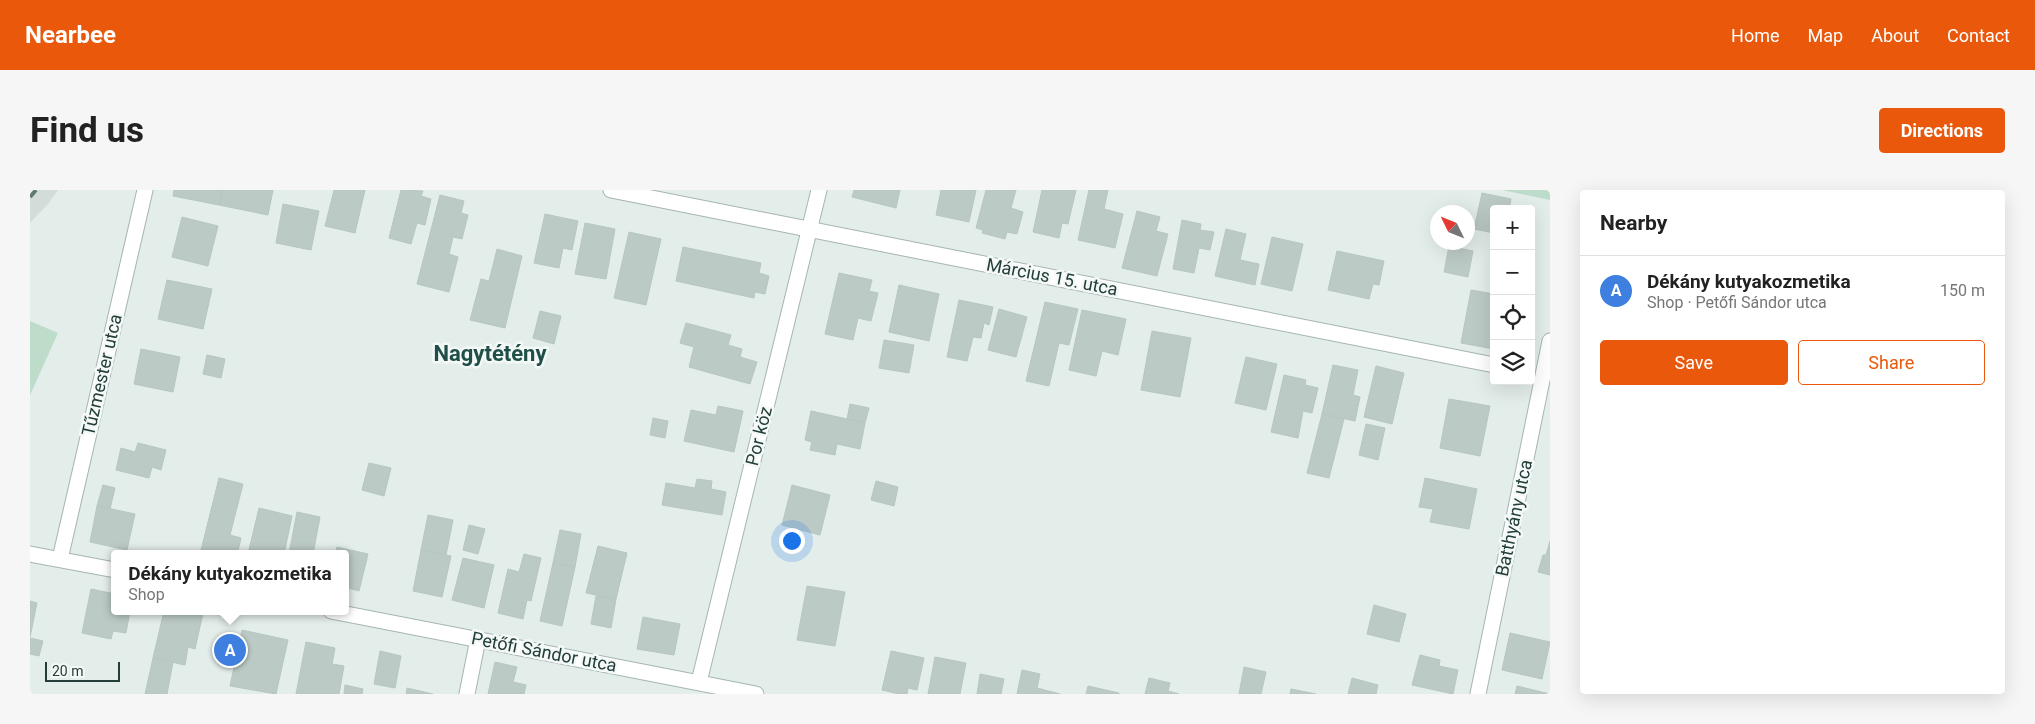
<!DOCTYPE html>
<meta charset="utf-8">
<style>
body{margin:0;font-family:Roboto,sans-serif;background:#f6f6f6;color:#222}
.controls{position:absolute;right:15px;top:15px;display:grid;overflow:hidden;border-radius:5px;box-shadow:0 5px 20px #0002}
.controls button{width:45px;height:45px;display:grid;place-items:center;padding:0;border:0;border-bottom:1px solid #e0e0e0;background:#fff;color:#222;font:25px sans-serif}
.compass{position:absolute;left:1400px;top:15px;width:45px;height:45px;border-radius:50%;background:#fff;box-shadow:0 5px 20px #0002;rotate:313deg}
.scale{position:absolute;left:15px;bottom:12px;width:75px;box-sizing:border-box;padding-left:5px;border:2px solid #233e3a;border-top:0;font-size:14px;line-height:18px;white-space:nowrap;color:#233e3a;-webkit-text-stroke:4px #f4f9f7;paint-order:stroke}
.you{position:absolute;left:761px;top:350px;width:18px;height:18px;margin:-12px;border:4px solid #fff;border-radius:50%;background:#1a73e8;box-shadow:0 0 0 8px #1a73e833}
.badge{display:grid;place-items:center;width:32px;height:32px;border-radius:50%;background:#ea580c;color:#fff;font-size:16px;font-weight:700}
.pin{position:absolute;translate:-50% -50%;border:2px solid #fff;box-shadow:0 1px 5px #0006}
.popup{position:absolute;left:81px;top:360px;width:238px;height:65px;box-sizing:border-box;display:grid;place-content:center;border-radius:5px;background:#fff;filter:drop-shadow(0 1px 4px #0005);font-size:16px;white-space:nowrap;color:#767676}
.popup b{font-size:19px;color:#222}
.popup::after{content:'';position:absolute;left:50%;top:100%;margin-left:-10px;border:10px solid transparent;border-top-color:#fff}
.list{margin:0;padding:0;list-style:none}
h2{display:flex;justify-content:space-between;align-items:center;height:65px;margin:0;padding:0 20px;font-size:21px}
h2 small{font-size:16px;font-weight:400;color:#767676}
.list li{display:grid;grid-template-columns:32px 1fr auto;gap:15px;align-items:center;box-sizing:border-box;height:70px;padding:0 20px;border-top:1px solid #e0e0e0}
.list b{display:block;font-size:19px;white-space:nowrap}
.list p{margin:0;font-size:16px;white-space:nowrap;color:#767676}
.list em{font-size:16px;font-style:normal;color:#767676}
.actions{display:flex;gap:10px;padding:15px 20px}
.actions a{flex:1;padding:11px 0;border:1px solid #ea580c;border-radius:5px;text-align:center;font-size:18px;color:#ea580c}
.actions .main{background:#ea580c;color:#fff}
.icon{flex:none;width:28px;height:28px;fill:none;stroke:currentColor;stroke-width:2;stroke-linecap:round;stroke-linejoin:round}
.map{position:relative;flex:none;width:1520px;height:504px;overflow:hidden;border-radius:5px}
header{display:flex;align-items:center;gap:30px;box-sizing:border-box;height:70px;padding:0 25px;background:#ea580c;color:#fff}
header strong{font-size:24px}
nav{display:flex;gap:28px;margin-inline-start:auto;font-size:18px}
.intro{display:flex;align-items:center;justify-content:space-between;box-sizing:border-box;height:120px;padding:0 30px}
h1{margin:0;font-size:35px}
.button{padding:12px 22px;border-radius:5px;background:#ea580c;color:#fff;font-size:18px;font-weight:700}
main{display:flex;gap:30px;padding:0 30px}
aside{flex:1;background:#fff;border-radius:5px;box-shadow:0 5px 20px #0002}
.map>svg:first-child{display:block}
.built{fill:#d2ddd9}
.green{fill:#bdddca}
.building{fill:#bccac6;stroke:#b6c6c2}
.lines{fill:none;stroke-linecap:round;stroke-linejoin:round}
.minor-casing{stroke:#a6b5b2;stroke-width:17}
.minor{stroke:#fff;stroke-width:15}
.rail{stroke:#5e7976;stroke-width:4;stroke-dasharray:10 5;stroke-linecap:butt}
.labels{text-anchor:middle;stroke-width:5;stroke-linejoin:round;paint-order:stroke}
.street-label{font-size:18px;fill:#233e3a;stroke:#f4f9f7}
.district-label{font-size:22px;font-weight:bold;fill:#204f4a;stroke:#f4f9f7}
</style>
<header>
<strong>Nearbee</strong>
<nav><a>Home</a><a>Map</a><a>About</a><a>Contact</a></nav>
</header>
<div class="intro"><h1>Find us</h1><a class="button">Directions</a></div>
<main>
<div class="map">
<svg width="1520" height="504" viewBox="0 0 1520 504">
<rect width="100%" height="100%" fill="#e3edea"/>
<!-- built -->
<path class="built" d="M0 0H28L18 14 0 33Z"/>
<!-- green -->
<g class="green">
<path d="M1472 0H1520V10Z"/>
<path d="M0 131 28 143 0 205Z"/>
</g>
<!-- building -->
<g class="building">
<path d="M144 0H193L189 15 143 6Z"/>
<path d="M193 0H243L238 25 189 15Z"/>
<path d="M304 0H335L325 43 295 36Z"/>
<path d="M371 0 393 1 391 6 401 9 395 35 387 33 381 54 359 48Z"/>
<path d="M824 0H870L866 18 822 7Z"/>
<path d="M911 0H946L939 32 906 25Z"/>
<path d="M956 0H986L981 18 993 22 987 44 977 42 975 49 952 43 953 40 946 38Z"/>
<path d="M1012 0H1046L1038 34 1032 33 1029 48 1003 42Z"/>
<path d="M1059 0H1078L1074 19 1093 24 1085 58 1048 50Z"/>
<path d="M1452 3 1481 9 1479 19H1464V43L1444 39Z"/>
<path d="M410 5 434 11 431 23 438 25 432 49 423 47 419 64 428 67 419 102 387 94Z"/>
<path d="M253 14 289 21 281 60 246 53Z"/>
<path d="M1107 21 1130 27 1126 41 1138 44 1127 86 1092 78Z"/>
<path d="M515 24 548 31 542 60 533 58 529 78 504 73Z"/>
<path d="M152 27 188 36 178 76 142 67Z"/>
<path d="M1152 30 1171 34 1170 40 1184 42 1180 60 1169 58 1164 83 1143 79Z"/>
<path d="M555 33 585 39 576 89 545 84Z"/>
<path d="M1196 39 1216 44 1210 70 1229 74 1225 95 1185 86Z"/>
<path d="M599 42 631 49 616 115 584 108Z"/>
<path d="M1242 47 1273 54 1262 101 1231 94Z"/>
<path d="M1419 56 1443 61 1438 87 1414 82Z"/>
<path d="M653 57 731 73 729 83 739 86 735 104 725 102 724 108 646 91Z"/>
<path d="M467 59 492 66 475 138 440 130 451 89 459 91Z"/>
<path d="M1307 61 1354 71 1349 95 1343 94 1339 109 1298 100Z"/>
<path d="M809 83 842 90 839 101 848 103 841 131 828 128 823 150 795 144Z"/>
<path d="M137 90 182 99 173 139 128 129Z"/>
<path d="M869 95 909 104 899 151 859 142Z"/>
<path d="M1441 100 1464 104V159L1431 153Z"/>
<path d="M929 110 963 117 959 135 954 133 951 148 943 147 937 171 917 167Z"/>
<path d="M1015 112 1048 119 1039 155 1029 153 1019 196 996 191Z"/>
<path d="M969 119 997 127 986 167 958 160Z"/>
<path d="M1052 120 1096 129 1088 165 1072 161 1066 186 1039 180Z"/>
<path d="M510 121 531 126 524 154 503 148Z"/>
<path d="M656 133 701 145 698 155 712 159 710 167 727 172 720 194 659 177 664 157 650 153Z"/>
<path d="M1122 141 1161 148 1150 207 1111 200Z"/>
<path d="M854 150 884 155 879 183 849 178Z"/>
<path d="M111 159 150 167 143 202 104 194Z"/>
<path d="M177 165 195 169 191 188 173 184Z"/>
<path d="M1216 167 1247 174 1236 220 1205 213Z"/>
<path d="M1303 175 1328 180 1323 205 1330 207 1325 231 1292 224Z"/>
<path d="M1346 176 1374 183 1362 234 1334 227Z"/>
<path d="M1254 185 1276 190 1275 195 1288 198 1282 223 1273 221 1268 248 1241 242Z"/>
<path d="M1419 209 1460 216 1450 266 1410 258Z"/>
<path d="M820 214 839 218 835 233 817 229Z"/>
<path d="M688 216 713 221 704 262 654 251 661 220 686 225Z"/>
<path d="M781 221 835 233 830 259 807 254 805 265 780 260 782 252 775 250Z"/>
<path d="M1292 224 1314 229 1299 288 1277 283Z"/>
<path d="M623 228 638 231 635 248 620 245Z"/>
<path d="M1336 234 1355 238 1348 270 1329 265Z"/>
<path d="M108 253 136 260 131 280 122 277 119 288 86 280 91 258 105 262Z"/>
<path d="M339 273 361 278 354 306 332 300Z"/>
<path d="M189 288 213 294 200 345 211 348 208 361 200 359 199 364H170Z"/>
<path d="M1395 288 1447 299 1439 339 1400 332 1403 319 1389 317Z"/>
<path d="M667 289 682 291 681 299 696 302 692 325 632 315 636 293 665 298Z"/>
<path d="M846 291 868 297 864 316 841 310Z"/>
<path d="M73 295 85 298 80 319 67 316Z"/>
<path d="M762 295 800 305 790 345 752 335Z"/>
<path d="M67 316 105 324 97 360 60 352Z"/>
<path d="M229 318 262 326 254 364H218Z"/>
<path d="M267 322 290 327 283 364H259Z"/>
<path d="M398 325 423 330 416 365 391 360Z"/>
<path d="M439 335 455 339 448 364 433 360Z"/>
<path d="M530 340 551 344 545 377 523 373Z"/>
<path d="M1520 351V385L1508 382 1513 365H1516Z"/>
<path d="M568 356 597 363 586 409 556 403Z"/>
<path d="M307 357 338 364 329 401 315 397V364H305Z"/>
<path d="M391 360 421 366 412 407 383 401Z"/>
<path d="M494 364 511 368 501 411 497 410 493 429 468 423 478 379 489 382Z"/>
<path d="M433 368 464 375 454 418 422 410Z"/>
<path d="M523 373 545 377 532 436 510 431Z"/>
<path d="M777 396 815 402 805 456 767 450Z"/>
<path d="M61 399 85 404V421H100L96 443 83 441 81 449 52 443Z"/>
<path d="M566 406 586 409 581 438 561 434Z"/>
<path d="M0 411 7 413 0 447Z"/>
<path d="M1344 415 1376 424 1369 452 1337 444Z"/>
<path d="M134 421 173 423 165 459 158 457 155 475 123 468Z"/>
<path d="M613 427 650 434 644 465 607 459Z"/>
<path d="M212 440 258 450 246 504 200 496Z"/>
<path d="M1480 443 1520 452 1512 489 1472 480Z"/>
<path d="M0 448 13 451 9 466 0 464Z"/>
<path d="M276 452 305 458 302 474 314 476 309 504H266Z"/>
<path d="M350 461 371 466 365 498 344 494Z"/>
<path d="M861 461 894 468 887 500 878 498 877 504H869L852 500Z"/>
<path d="M1390 465 1410 470 1409 476 1428 480 1423 504 1382 495Z"/>
<path d="M905 467 936 473 930 504H898Z"/>
<path d="M123 468 143 472 137 504H115Z"/>
<path d="M465 472 487 477 483 492 496 495 494 504H458Z"/>
<path d="M1214 477 1236 482 1231 504H1209Z"/>
<path d="M992 480 1010 484 1007 498 1030 504H987Z"/>
<path d="M950 484 974 489 971 504H947Z"/>
<path d="M1119 488 1140 493 1138 501 1149 504H1115Z"/>
<path d="M1322 488 1348 495 1346 504H1318Z"/>
<path d="M315 495 333 499 332 504H314Z"/>
<path d="M1058 496 1089 503V504H1056Z"/>
<path d="M1487 496 1520 504H1485Z"/>
<path d="M377 498 403 504H376Z"/>
<path d="M1261 499 1286 504H1260Z"/>
</g>
<g class="lines">
<defs>
<g id="minor">
<path d="M581 0 1464 175"/>
<path d="M0 364 85 380"/>
<path d="M30 369 115 0"/>
<path d="M301 421 726 504"/>
<path d="M669 492 789 0"/>
<path d="M437 504 448 449"/>
<path d="M1448 504 1520 151"/>
</g>
</defs>
<!-- minor casing -->
<use href="#minor" class="minor-casing"/>
<!-- minor -->
<use href="#minor" class="minor"/>
<!-- rail -->
<path class="rail" d="M0 7 6 0"/>
</g>
<g class="labels">
<!-- street labels -->
<g class="street-label">
<text transform="translate(1022 87) rotate(11)" y="6">Március 15. utca</text>
<text transform="translate(72 185) rotate(-77)" y="6">Tűzmester utca</text>
<text transform="translate(729 246) rotate(-76)" y="6">Por köz</text>
<text transform="translate(1484 328) rotate(-78)" y="6">Batthyány utca</text>
<text transform="translate(514 462) rotate(11)" y="6">Petőfi Sándor utca</text>
</g>
<!-- district labels -->
<g class="district-label">
<text x="460" y="171">Nagytétény</text>
</g>
</g>
</svg>
<div class="controls">
<button>+</button>
<button>−</button>
<button><svg class="icon" aria-label="locate" viewBox="0 0 24 24"><circle cx="12" cy="12" r="6"/><path d="M12 2v4M12 18v4M2 12h4M18 12h4"/></svg></button>
<button><svg class="icon" aria-label="layers" viewBox="0 0 24 24"><path d="M12 4l9 5-9 5-9-5zM3 14l9 5 9-5"/></svg></button>
</div>
<svg class="compass" viewBox="-18 -18 36 36"><path d="M0-13l5 13h-10z" fill="#e53935"/><path d="M0 13l5-13h-10z" fill="#767676"/></svg>
<div class="scale">20 m</div>
<div class="you"></div>
<div class="pin badge" style="left:200px;top:460px;background:#3f7fe0">A</div>
<div class="popup"><b>Dékány kutyakozmetika</b>Shop</div>
</div>
<aside>
<h2>Nearby<small></small></h2>
<ul class="list">
<li><span class="badge" style="background:#3f7fe0">A</span><div><b>Dékány kutyakozmetika</b><p>Shop · Petőfi Sándor utca</p></div><em>150 m</em></li>
</ul>
<div class="actions"><a class="main">Save</a><a>Share</a></div>
</aside>
</main>
